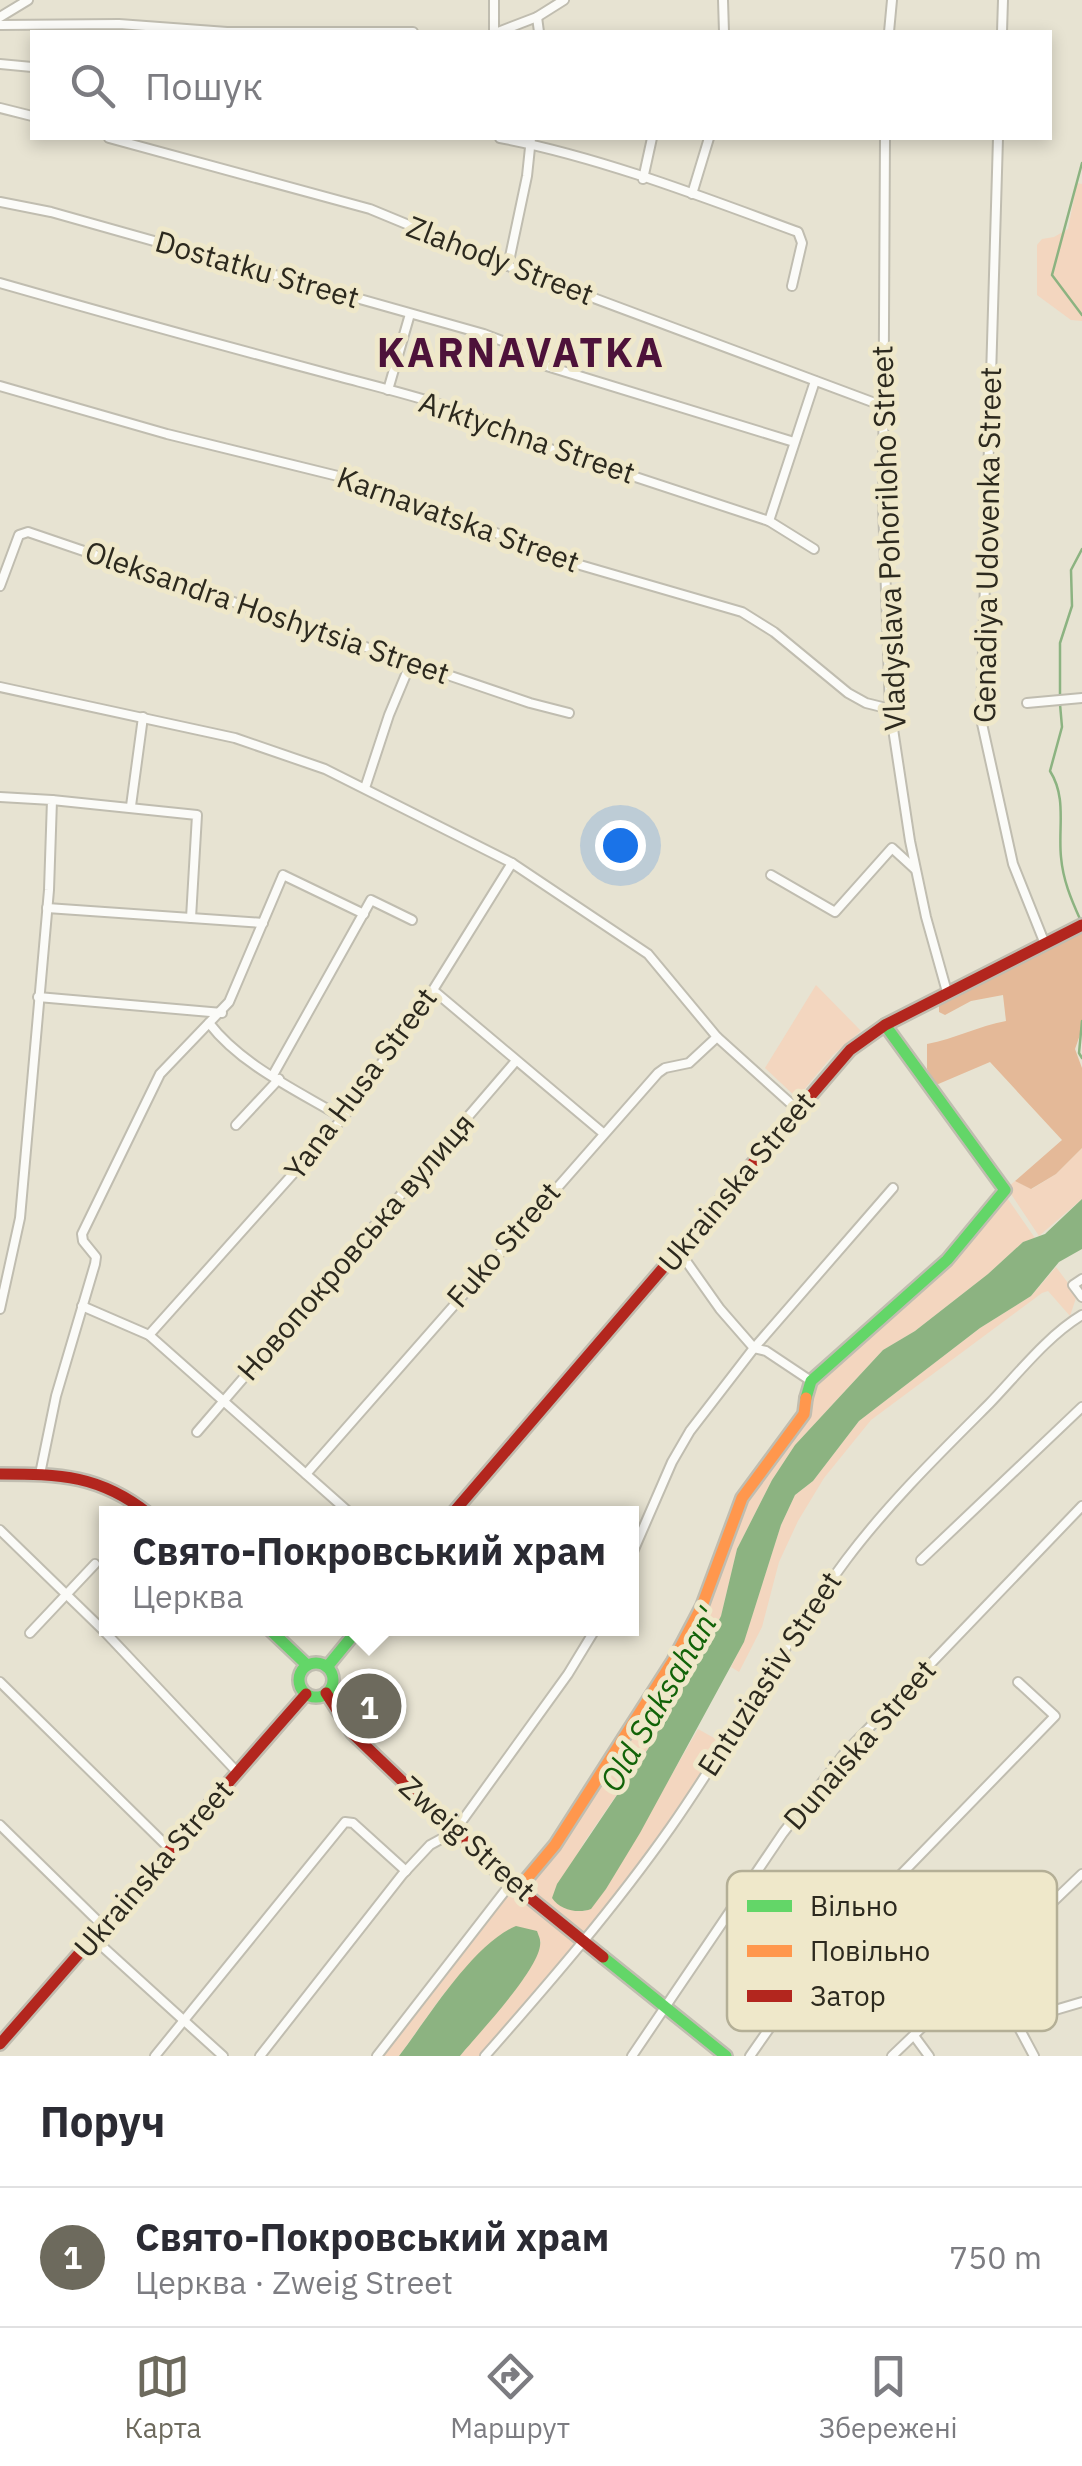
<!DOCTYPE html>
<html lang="uk">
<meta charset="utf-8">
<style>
body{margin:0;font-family:"IBM Plex Sans",sans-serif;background:#f2f2f3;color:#2b2b33}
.you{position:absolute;left:620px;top:845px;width:35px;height:35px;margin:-25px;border:8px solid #fff;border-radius:50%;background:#1a73e8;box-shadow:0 0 0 15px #1a73e833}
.badge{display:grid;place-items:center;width:65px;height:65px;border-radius:50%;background:#6d6a5d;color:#fff;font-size:32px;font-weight:700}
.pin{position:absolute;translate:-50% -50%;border:5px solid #fff;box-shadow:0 2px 10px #0006}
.popup{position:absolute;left:99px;top:1506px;width:540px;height:130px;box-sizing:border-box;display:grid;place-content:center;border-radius:0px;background:#fff;filter:drop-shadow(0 2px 8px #0005);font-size:32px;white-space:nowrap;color:#7c7c81}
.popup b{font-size:38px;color:#2b2b33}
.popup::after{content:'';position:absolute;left:50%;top:100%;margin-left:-20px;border:20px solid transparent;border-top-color:#fff}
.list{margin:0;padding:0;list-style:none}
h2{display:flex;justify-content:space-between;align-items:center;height:130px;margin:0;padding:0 40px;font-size:42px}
h2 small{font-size:32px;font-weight:400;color:#7c7c81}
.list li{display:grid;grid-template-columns:65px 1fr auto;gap:30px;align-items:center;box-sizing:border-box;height:140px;padding:0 40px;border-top:2px solid #e1e1e2}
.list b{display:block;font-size:38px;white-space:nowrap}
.list p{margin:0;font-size:32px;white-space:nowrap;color:#7c7c81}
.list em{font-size:32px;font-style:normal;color:#7c7c81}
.icon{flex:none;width:55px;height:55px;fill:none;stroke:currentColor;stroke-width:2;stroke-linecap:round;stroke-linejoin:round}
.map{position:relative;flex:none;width:1082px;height:2056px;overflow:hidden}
.search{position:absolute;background:#fff;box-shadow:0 5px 15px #0003;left:30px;right:30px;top:30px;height:110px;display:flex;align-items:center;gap:25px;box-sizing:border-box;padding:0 35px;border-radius:0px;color:#7c7c81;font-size:38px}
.sheet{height:270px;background:#fff}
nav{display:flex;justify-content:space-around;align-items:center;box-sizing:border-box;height:140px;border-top:2px solid #e1e1e2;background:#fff;font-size:28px;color:#7c7c81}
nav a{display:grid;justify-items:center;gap:5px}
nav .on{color:#6d6a5d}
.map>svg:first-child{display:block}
.green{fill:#f3d6bf}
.forest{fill:#e4b998}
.water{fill:#8cb381}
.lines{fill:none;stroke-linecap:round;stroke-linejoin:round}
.stream{stroke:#8cb381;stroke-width:2.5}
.street-casing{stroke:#c0bdb0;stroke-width:12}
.fast-casing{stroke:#c0bdb0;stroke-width:16}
.slow-casing{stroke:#c0bdb0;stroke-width:16}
.jam-casing{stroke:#c0bdb0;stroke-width:16}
.street{stroke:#fbfbf8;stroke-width:8}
.fast{stroke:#63d668;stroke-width:11}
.slow{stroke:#ff974d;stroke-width:11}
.jam{stroke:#b3261e;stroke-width:11}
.labels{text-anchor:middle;stroke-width:10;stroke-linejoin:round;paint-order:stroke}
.street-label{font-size:30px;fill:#2c291e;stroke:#efe8ca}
.water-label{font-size:32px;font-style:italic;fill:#116308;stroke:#efe8ca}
.district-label{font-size:40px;font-weight:bold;letter-spacing:2.5px;fill:#4d123a;stroke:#efe8ca}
.key{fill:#efe8ca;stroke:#b4af96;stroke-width:2.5}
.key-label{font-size:28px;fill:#2c291e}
</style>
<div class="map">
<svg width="1082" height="2056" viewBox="0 0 1082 2056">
<rect width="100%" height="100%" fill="#e7e3d2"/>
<!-- green -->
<g class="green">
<path d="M1077 183 1082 184V321L1071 320 1037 295V245L1042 239 1054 237 1068 229Z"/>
<path d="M816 985 861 1031 833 1055 797 1098 765 1068Z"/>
<path d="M1082 1148V1199L1039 1236 1007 1188 1015 1181 1032 1189 1056 1174Z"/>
<path d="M1003 1192 1035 1238 1023 1242 988 1274 915 1331 883 1350 795 1445 772 1480 737 1549 721 1616 706 1646 648 1749 585 1841 552 1898 585 1911 606 1889 698 1729 723 1743 672 1825 585 1942 485 2056H460L528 1972 541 1941 477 1957 442 1996 399 2056H377L504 1891 519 1888 555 1845 673 1661 742 1498 804 1414 807 1390 947 1260Z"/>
<path d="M1056 1267 1077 1295 1070 1316 1048 1291 1042 1293 871 1420 824 1478 798 1521 779 1562 762 1627 739 1672 731 1667 744 1641 781 1525 795 1495 813 1481 859 1421 980 1328 1031 1296Z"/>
</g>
<!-- forest -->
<path class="forest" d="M1082 932V1029L1075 1049 1082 1068V1148L1056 1174 1031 1189 1015 1181 1062 1140 990 1062 936 1085 927 1069V1044C955 1039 978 1026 1006 1021L1003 995 971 1001 945 1015 939 1012V1003Z"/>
<!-- water -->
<g class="water">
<path d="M1082 1199V1249L1059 1262 1031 1296 980 1328 859 1421 813 1481 795 1495 781 1525 744 1642 640 1833 606 1889 591 1909C578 1914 560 1910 552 1898L557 1884 648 1749 706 1646 721 1616 737 1549 772 1480 795 1445 883 1350 915 1331 988 1274 1023 1242 1045 1234Z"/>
<path d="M516 1926 537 1931C539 1937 541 1939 540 1946 536 1973 479 2033 460 2056H399C428 2018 473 1944 516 1926Z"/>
</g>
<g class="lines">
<!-- stream -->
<g class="stream">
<path d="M1082 163 1052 275 1082 315"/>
<path d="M1060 696V643L1072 606 1071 570 1082 549"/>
<path d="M1060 704 1062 727 1050 771C1067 798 1058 827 1061 857 1063 880 1071 899 1080 919"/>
<path d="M1082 1021 1079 1053 1082 1058"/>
</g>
<defs>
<g id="street">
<path d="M723 0 724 32"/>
<path d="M0 17 28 0"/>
<path d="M537 17 539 32"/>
<path d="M0 25 119 24 227 32H413"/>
<path d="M494 32V0"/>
<path d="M498 32 537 17 564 0"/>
<path d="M889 32 892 0"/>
<path d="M1002 32 1003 0"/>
<path d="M0 64 32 67"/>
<path d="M0 108 32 116"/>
<path d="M109 138 370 209 508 266 883 406"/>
<path d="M500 138C600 157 703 197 798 232L802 243 792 286"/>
<path d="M885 138 883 505 890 709 910 841 926 917 947 992"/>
<path d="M998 138 981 719 1013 864 1045 944"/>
<path d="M643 179 652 138"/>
<path d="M692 194 709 138"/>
<path d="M0 202 51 212 484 334 518 347 540 364 794 442"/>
<path d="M508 266 527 176 531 138"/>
<path d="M0 283C108 314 217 344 326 373 376 387 474 408 514 437L769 521 814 549"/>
<path d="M0 386 167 434 362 482 580 565 742 612 774 632 848 693 866 703 890 709"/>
<path d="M388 390 410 314"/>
<path d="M769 521 815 381"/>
<path d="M0 586 19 535 28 532 530 703 569 713"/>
<path d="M0 687 235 738 325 769 512 863 648 954 717 1037 798 1110"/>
<path d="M1027 703 1082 698"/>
<path d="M365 788 389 715 412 660"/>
<path d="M0 797 52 800 49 890 20 1218 0 1309"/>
<path d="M52 800 197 815 191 918"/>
<path d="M131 806 143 717"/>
<path d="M771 875 835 912 892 848 915 869"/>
<path d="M47 908 263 923"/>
<path d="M433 990 603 1133"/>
<path d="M38 997 222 1013"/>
<path d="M209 1023C241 1065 298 1091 343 1118"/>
<path d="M273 1075 371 900 412 920"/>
<path d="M236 1125 279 1079"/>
<path d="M679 1251 720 1309 754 1348 766 1351 811 1381"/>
<path d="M1082 1279 1073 1285 1082 1297"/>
<path d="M82 1306 149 1335 351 1514"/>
<path d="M149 1335 343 1118 433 990 512 863"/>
<path d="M197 1432 515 1062"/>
<path d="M40 1474 56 1396 95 1264 96 1257 83 1241 82 1234 160 1074 229 1002 283 875 364 914"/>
<path d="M306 1474 658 1073 665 1068 689 1063 717 1037"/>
<path d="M0 1530 104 1631 238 1773"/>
<path d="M632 1554 672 1462 690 1431 754 1348 893 1188"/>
<path d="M921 1560 1082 1407"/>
<path d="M30 1633 95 1564"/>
<path d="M0 1682 170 1849"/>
<path d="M0 1825 103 1926"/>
<path d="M93 1938 223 2056"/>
<path d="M986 1966 1034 2056"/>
<path d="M1018 2021 1082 2002"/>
<path d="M915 2037 929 2056"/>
<path d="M155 2056 345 1822 353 1823 406 1871"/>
<path d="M260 2056 402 1875 430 1845 454 1832 568 1674 596 1628"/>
<path d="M377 2056 512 1882"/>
<path d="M485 2056C550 1982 614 1908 671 1827 732 1740 782 1646 846 1560 888 1504 939 1454 989 1404 1017 1375 1047 1336 1082 1315"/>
<path d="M632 2056 783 1833 844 1754 1082 1506"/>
<path d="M750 2056 815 1963 1055 1716 1018 1682"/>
<path d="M892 2056 1082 1874"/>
</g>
<g id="fast">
<path d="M806 1398 811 1381 947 1260 1005 1190 885 1025"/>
<path d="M268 1628 307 1665"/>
<circle cx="316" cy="1680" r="17"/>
<path d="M327 1667 359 1628"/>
<path d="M603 1957 726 2056"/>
</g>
<path id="slow" d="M519 1888 555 1845 673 1661 702 1606 742 1498 804 1414 806 1398"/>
<g id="jam">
<path d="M0 1474C60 1474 100 1475 149 1514"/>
<path d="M452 1514 850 1050 885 1025 1082 925"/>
<path d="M326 1693 352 1733 492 1867 603 1957"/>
<path d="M0 2044 306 1694"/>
</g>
</defs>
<!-- street casing -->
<use href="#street" class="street-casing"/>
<!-- fast casing -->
<use href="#fast" class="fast-casing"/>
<!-- slow casing -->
<use href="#slow" class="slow-casing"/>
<!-- jam casing -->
<use href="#jam" class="jam-casing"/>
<!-- street -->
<use href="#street" class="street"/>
<!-- fast -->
<use href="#fast" class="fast"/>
<!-- slow -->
<use href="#slow" class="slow"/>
<!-- jam -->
<use href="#jam" class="jam"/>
</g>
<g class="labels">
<!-- street labels -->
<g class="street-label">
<text transform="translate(500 261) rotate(21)" y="10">Zlahody Street</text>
<text transform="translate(257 270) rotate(16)" y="10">Dostatku Street</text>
<text transform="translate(527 438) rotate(19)" y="10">Arktychna Street</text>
<text transform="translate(458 520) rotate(20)" y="10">Karnavatska Street</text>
<text transform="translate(889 538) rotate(-92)" y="10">Vladyslava Pohoriloho Street</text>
<text transform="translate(988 545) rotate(-89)" y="10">Genadiya Udovenka Street</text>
<text transform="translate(267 613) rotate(19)" y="10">Oleksandra Hoshytsia Street</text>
<text transform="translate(361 1084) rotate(-53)" y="10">Yana Husa Street</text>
<text transform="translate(737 1182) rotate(-50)" y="10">Ukrainska Street</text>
<text transform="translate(504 1245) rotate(-49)" y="10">Fuko Street</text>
<text transform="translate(356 1247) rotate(-49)" y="10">Новопокровська вулиця</text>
<text transform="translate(770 1674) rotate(-57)" y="10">Entuziastiv Street</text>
<text transform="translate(860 1745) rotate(-49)" y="10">Dunaiska Street</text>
<text transform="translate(467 1839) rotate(42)" y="10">Zweig Street</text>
<text transform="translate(154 1869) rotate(-49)" y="10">Ukrainska Street</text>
</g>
<!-- water labels -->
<g class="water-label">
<text transform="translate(660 1700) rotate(-60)" y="11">Old Saksahan'</text>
</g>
<!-- district labels -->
<g class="district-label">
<text x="521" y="367">KARNAVATKA</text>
</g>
</g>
<!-- legend -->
<rect x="727" y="1871" width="330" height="160" rx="15" class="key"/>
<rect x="747" y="1900" width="45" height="12" fill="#63d668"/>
<rect x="747" y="1945" width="45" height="12" fill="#ff974d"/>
<rect x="747" y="1990" width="45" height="12" fill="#b3261e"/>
<g class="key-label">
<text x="810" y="1916">Вільно</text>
<text x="810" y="1961">Повільно</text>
<text x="810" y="2006">Затор</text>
</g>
</svg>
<div class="you"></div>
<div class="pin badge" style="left:369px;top:1706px">1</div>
<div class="popup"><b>Свято-Покровський храм</b>Церква</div>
<div class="search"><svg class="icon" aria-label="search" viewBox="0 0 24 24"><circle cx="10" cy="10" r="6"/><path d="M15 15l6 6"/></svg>Пошук</div>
</div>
<section class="sheet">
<h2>Поруч<small></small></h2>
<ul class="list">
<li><span class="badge">1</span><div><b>Свято-Покровський храм</b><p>Церква · Zweig Street</p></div><em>750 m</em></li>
</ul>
</section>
<nav>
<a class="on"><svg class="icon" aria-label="map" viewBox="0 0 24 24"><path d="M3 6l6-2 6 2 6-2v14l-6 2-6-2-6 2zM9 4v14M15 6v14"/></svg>Карта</a>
<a><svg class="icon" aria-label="directions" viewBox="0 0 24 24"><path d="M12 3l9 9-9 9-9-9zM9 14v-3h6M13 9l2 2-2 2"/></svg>Маршрут</a>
<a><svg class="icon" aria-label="saved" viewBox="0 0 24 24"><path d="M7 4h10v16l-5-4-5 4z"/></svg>Збережені</a>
</nav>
